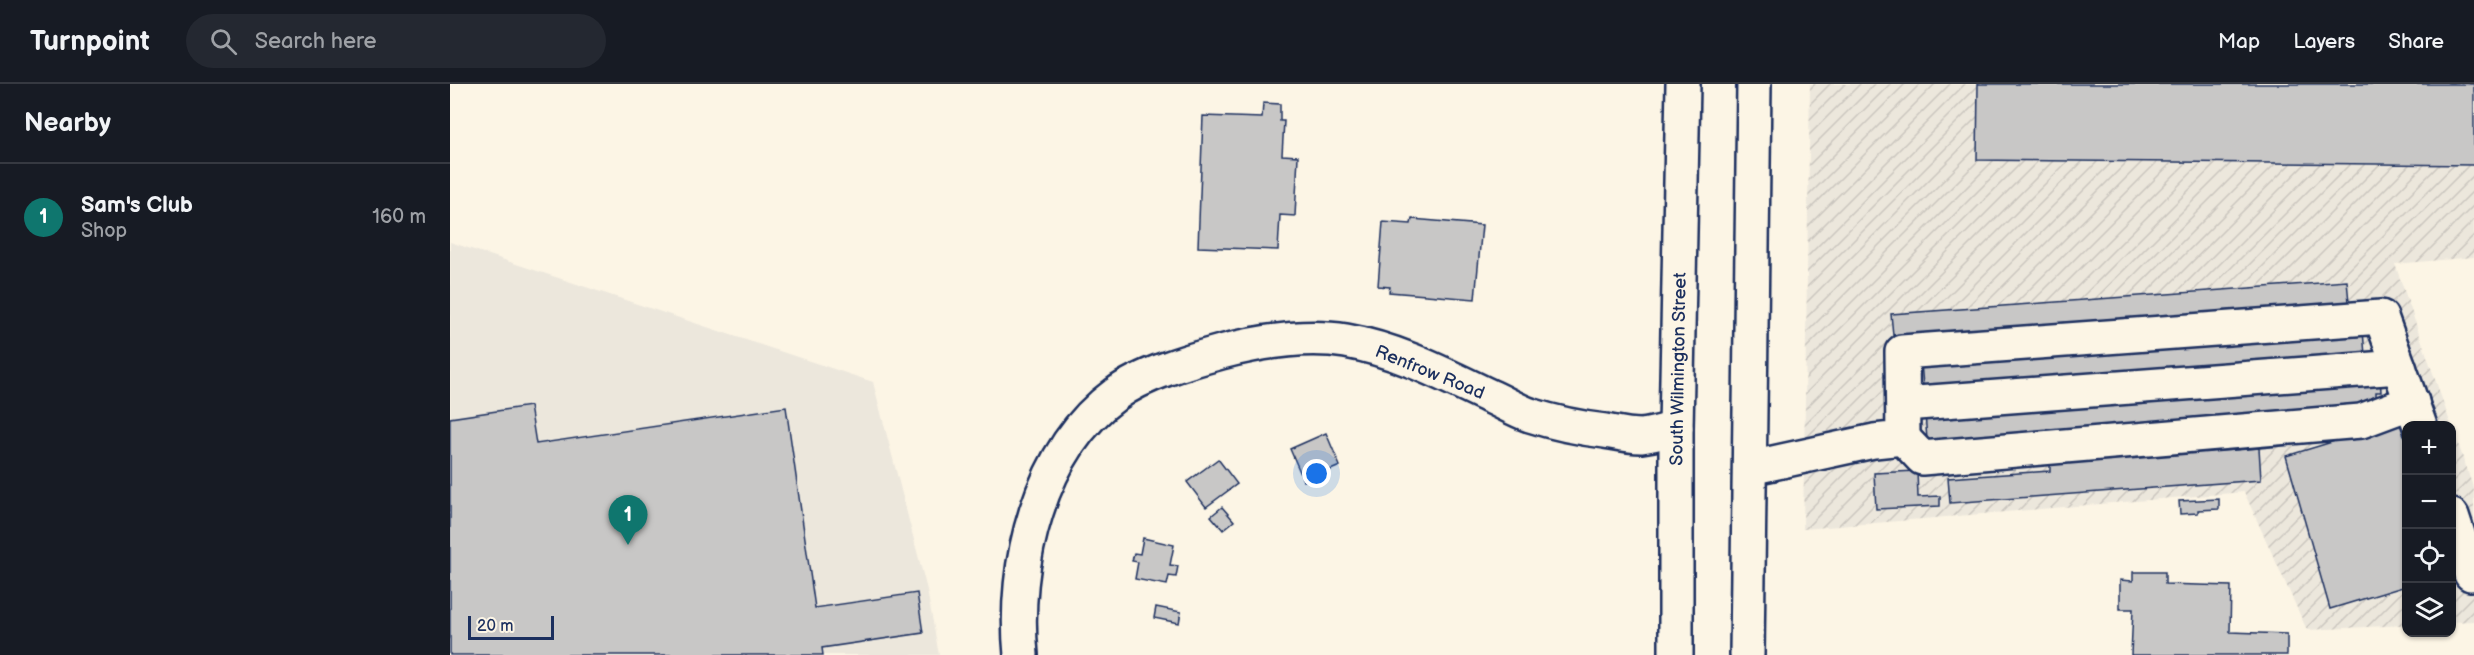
<!DOCTYPE html>
<meta charset="utf-8">
<style>
body{margin:0;font-family:"Balsamiq Sans",sans-serif;background:#242831;color:#f1f3f6}
.controls{position:absolute;right:18px;bottom:18px;display:grid;overflow:hidden;border-radius:12px;box-shadow:0 2px 4px #0004}
.controls button{width:54px;height:54px;display:grid;place-items:center;padding:0;border:0;border-bottom:2px solid #363941;background:#171b24;color:#f1f3f6;font:30px sans-serif}
.scale{position:absolute;left:18px;bottom:15px;width:86px;box-sizing:border-box;padding-left:6px;border:3px solid #1b2f5e;border-top:0;font-size:16px;line-height:21px;white-space:nowrap;color:#1b2f5e;-webkit-text-stroke:4px #fcf5e5;paint-order:stroke}
.you{position:absolute;left:867px;top:390px;width:21px;height:21px;margin:-15px;border:4px solid #fff;border-radius:50%;background:#1a73e8;box-shadow:0 0 0 9px #1a73e833}
.badge{display:grid;place-items:center;width:39px;height:39px;border-radius:50%;background:#0f766e;color:#fff;font-size:20px;font-weight:700}
.pin{position:absolute;translate:-50% -50px;filter:drop-shadow(0 2px 3px #0008)}
.pin::after{content:'';position:absolute;top:32px;width:21px;height:18px;background:inherit;clip-path:polygon(0 0,100% 0,50% 100%)}
.list{margin:0;padding:0;list-style:none}
h2{display:flex;justify-content:space-between;align-items:center;height:78px;margin:0;padding:0 24px;font-size:26px}
h2 small{font-size:20px;font-weight:400;color:#9ea1a6}
.list li{display:grid;grid-template-columns:39px 1fr auto;gap:18px;align-items:center;box-sizing:border-box;height:108px;padding:0 24px;border-top:2px solid #363941}
.list b{display:block;font-size:22px;white-space:nowrap}
.list p{margin:0;font-size:20px;white-space:nowrap;color:#9ea1a6}
.list em{font-size:20px;font-style:normal;color:#9ea1a6}
.icon{flex:none;width:33px;height:33px;fill:none;stroke:currentColor;stroke-width:2;stroke-linecap:round;stroke-linejoin:round}
.map{position:relative;flex:none;width:2024px;height:571px;overflow:hidden}
header{display:flex;align-items:center;gap:36px;box-sizing:border-box;height:84px;padding:0 30px;background:#171b24;border-bottom:2px solid #363941}
header strong{font-size:28px}
nav{display:flex;gap:33px;margin-inline-start:auto;font-size:21px}
.search{width:420px;height:54px;background:#242831;display:flex;align-items:center;gap:15px;box-sizing:border-box;padding:0 21px;border-radius:33px;color:#9ea1a6;font-size:22px}
main{display:flex}
aside{flex:1;background:#171b24}
.map>svg:first-child{display:block}
.built{fill:#ece7dc}
.industrial{fill:url(#industrial-furrows)}
.building{fill:#c8c7c6;stroke:#1b2f5e;stroke-width:1.5}
.lines{fill:none;stroke-linecap:round;stroke-linejoin:round}
.minor-casing{stroke:#1b2f5e;stroke-width:38}
.major-casing{stroke:#1b2f5e;stroke-width:38}
.minor{stroke:#fcf5e5;stroke-width:33}
.major{stroke:#fcf5e5;stroke-width:33}
.labels{text-anchor:middle;stroke-width:4.5;stroke-linejoin:round;paint-order:stroke}
.street-label{font-size:18px;fill:#1b2f5e;stroke:#fcf5e5}
</style>
<header>
<strong>Turnpoint</strong>
<div class="search"><svg class="icon" aria-label="search" viewBox="0 0 24 24"><circle cx="10" cy="10" r="6"/><path d="M15 15l6 6"/></svg>Search here</div>
<nav><a>Map</a><a>Layers</a><a>Share</a></nav>
</header>
<main>
<aside>
<h2>Nearby<small></small></h2>
<ul class="list">
<li><span class="badge">1</span><div><b>Sam's Club</b><p>Shop</p></div><em>160 m</em></li>
</ul>
</aside>
<div class="map">
<svg width="2024" height="571" viewBox="0 0 2024 571">
<defs>
<pattern id="industrial-furrows" width="10" height="10" patternUnits="userSpaceOnUse" patternTransform="scale(1.5)"><rect width="10" height="10" fill="#ece7dc"/><path d="M-1 1l2-2M0 10L10 0M9 11l2-2" fill="none" stroke="#cac6bf"/></pattern>
</defs>
<rect width="100%" height="100%" fill="#fcf5e5"/>
<filter id="ink" filterUnits="userSpaceOnUse"><feTurbulence type="fractalNoise" baseFrequency=".0167" numOctaves="2"/><feDisplacementMap in="SourceGraphic" scale="12" xChannelSelector="R" yChannelSelector="G"/><feConvolveMatrix kernelMatrix="1 2 1 2 8 2 1 2 1" color-interpolation-filters="sRGB"/></filter>
<g filter="url(#ink)">
<!-- built -->
<path class="built" d="M0 158 423 298 477 506 489 571H0Z"/>
<!-- industrial -->
<g class="industrial">
<path d="M1360 0H2024V173L1945 180 2001 341 1956 342V541L1857 546 1794 408 1353 445Z"/>
<path d="M2002 342 2024 406V537L2002 538Z"/>
</g>
<!-- building -->
<g class="building">
<path d="M1528 0H2024V81L1527 76Z"/>
<path d="M813 19 830 20V37H834L832 71 848 72 845 132 830 131 828 166 748 163 753 32 812 34Z"/>
<path d="M962 135 1032 141 1025 215 939 208 940 203 928 202 933 138 961 140Z"/>
<path d="M1897 197 1899 218 1443 251 1441 230Z"/>
<path d="M1913 247 1915 271 1473 302 1471 278Z"/>
<path d="M1930 295 1931 308H1926V316L1912 317V324L1477 356 1475 329Z"/>
<path d="M80 322 86 360 336 323 365 524 467 509 473 549 372 564 373 571H0V334Z"/>
<path d="M1961 334 1956 342V502L1880 525 1836 372Z"/>
<path d="M876 349 890 382 854 397 840 365Z"/>
<path d="M1809 364 1811 396 1500 419 1498 394 1600 387V379Z"/>
<path d="M768 375 787 400 756 423 737 398Z"/>
<path d="M1467 387 1468 413 1490 412V422L1426 425 1424 389Z"/>
<path d="M1769 415V425L1748 426V429L1730 430 1729 417Z"/>
<path d="M772 423 784 437 773 446 761 432Z"/>
<path d="M693 454 724 461 720 481 728 482 726 493 719 492 717 501 685 495 688 478 682 477 684 469 690 470Z"/>
<path d="M1683 488H1715V500L1781 502 1780 548 1837 550V571H1681L1683 525H1670V496L1683 497Z"/>
<path d="M706 523 731 528 729 539 704 534Z"/>
</g>
<g class="lines">
<defs>
<g id="minor">
<path d="M1454 320 1949 283"/>
<path d="M1453 354 1472 374 1911 337 1962 318"/>
<path d="M1300 384 1424 357 1453 354 1452 268 1931 233 1970 342"/>
<path d="M2002 432 2021 490"/>
<path d="M571 571C562 481 589 366 666 310 693 290 738 277 771 268 810 258 855 250 896 257 947 266 993 290 1039 312 1053 318 1066 326 1080 331 1105 339 1129 344 1155 347 1166 349 1179 352 1191 352 1202 351 1215 347 1226 344"/>
</g>
<g id="major">
<path d="M1226 571V344L1233 0"/>
<path d="M1297 571 1304 0"/>
</g>
</defs>
<!-- minor casing -->
<use href="#minor" class="minor-casing"/>
<!-- major casing -->
<use href="#major" class="major-casing"/>
<!-- minor -->
<use href="#minor" class="minor"/>
<!-- major -->
<use href="#major" class="major"/>
</g>
</g>
<g class="labels">
<!-- street labels -->
<g class="street-label">
<text transform="translate(1228 285) rotate(-89)" y="6">South Wilmington Street</text>
<text transform="translate(980 288) rotate(22)" y="6">Renfrow Road</text>
</g>
</g>
</svg>
<div class="controls">
<button>+</button>
<button>−</button>
<button><svg class="icon" aria-label="locate" viewBox="0 0 24 24"><circle cx="12" cy="12" r="6"/><path d="M12 2v4M12 18v4M2 12h4M18 12h4"/></svg></button>
<button><svg class="icon" aria-label="layers" viewBox="0 0 24 24"><path d="M12 4l9 5-9 5-9-5zM3 14l9 5 9-5"/></svg></button>
</div>
<div class="scale">20 m</div>
<div class="you"></div>
<div class="pin badge" style="left:178px;top:461px">1</div>
</div>
</main>
